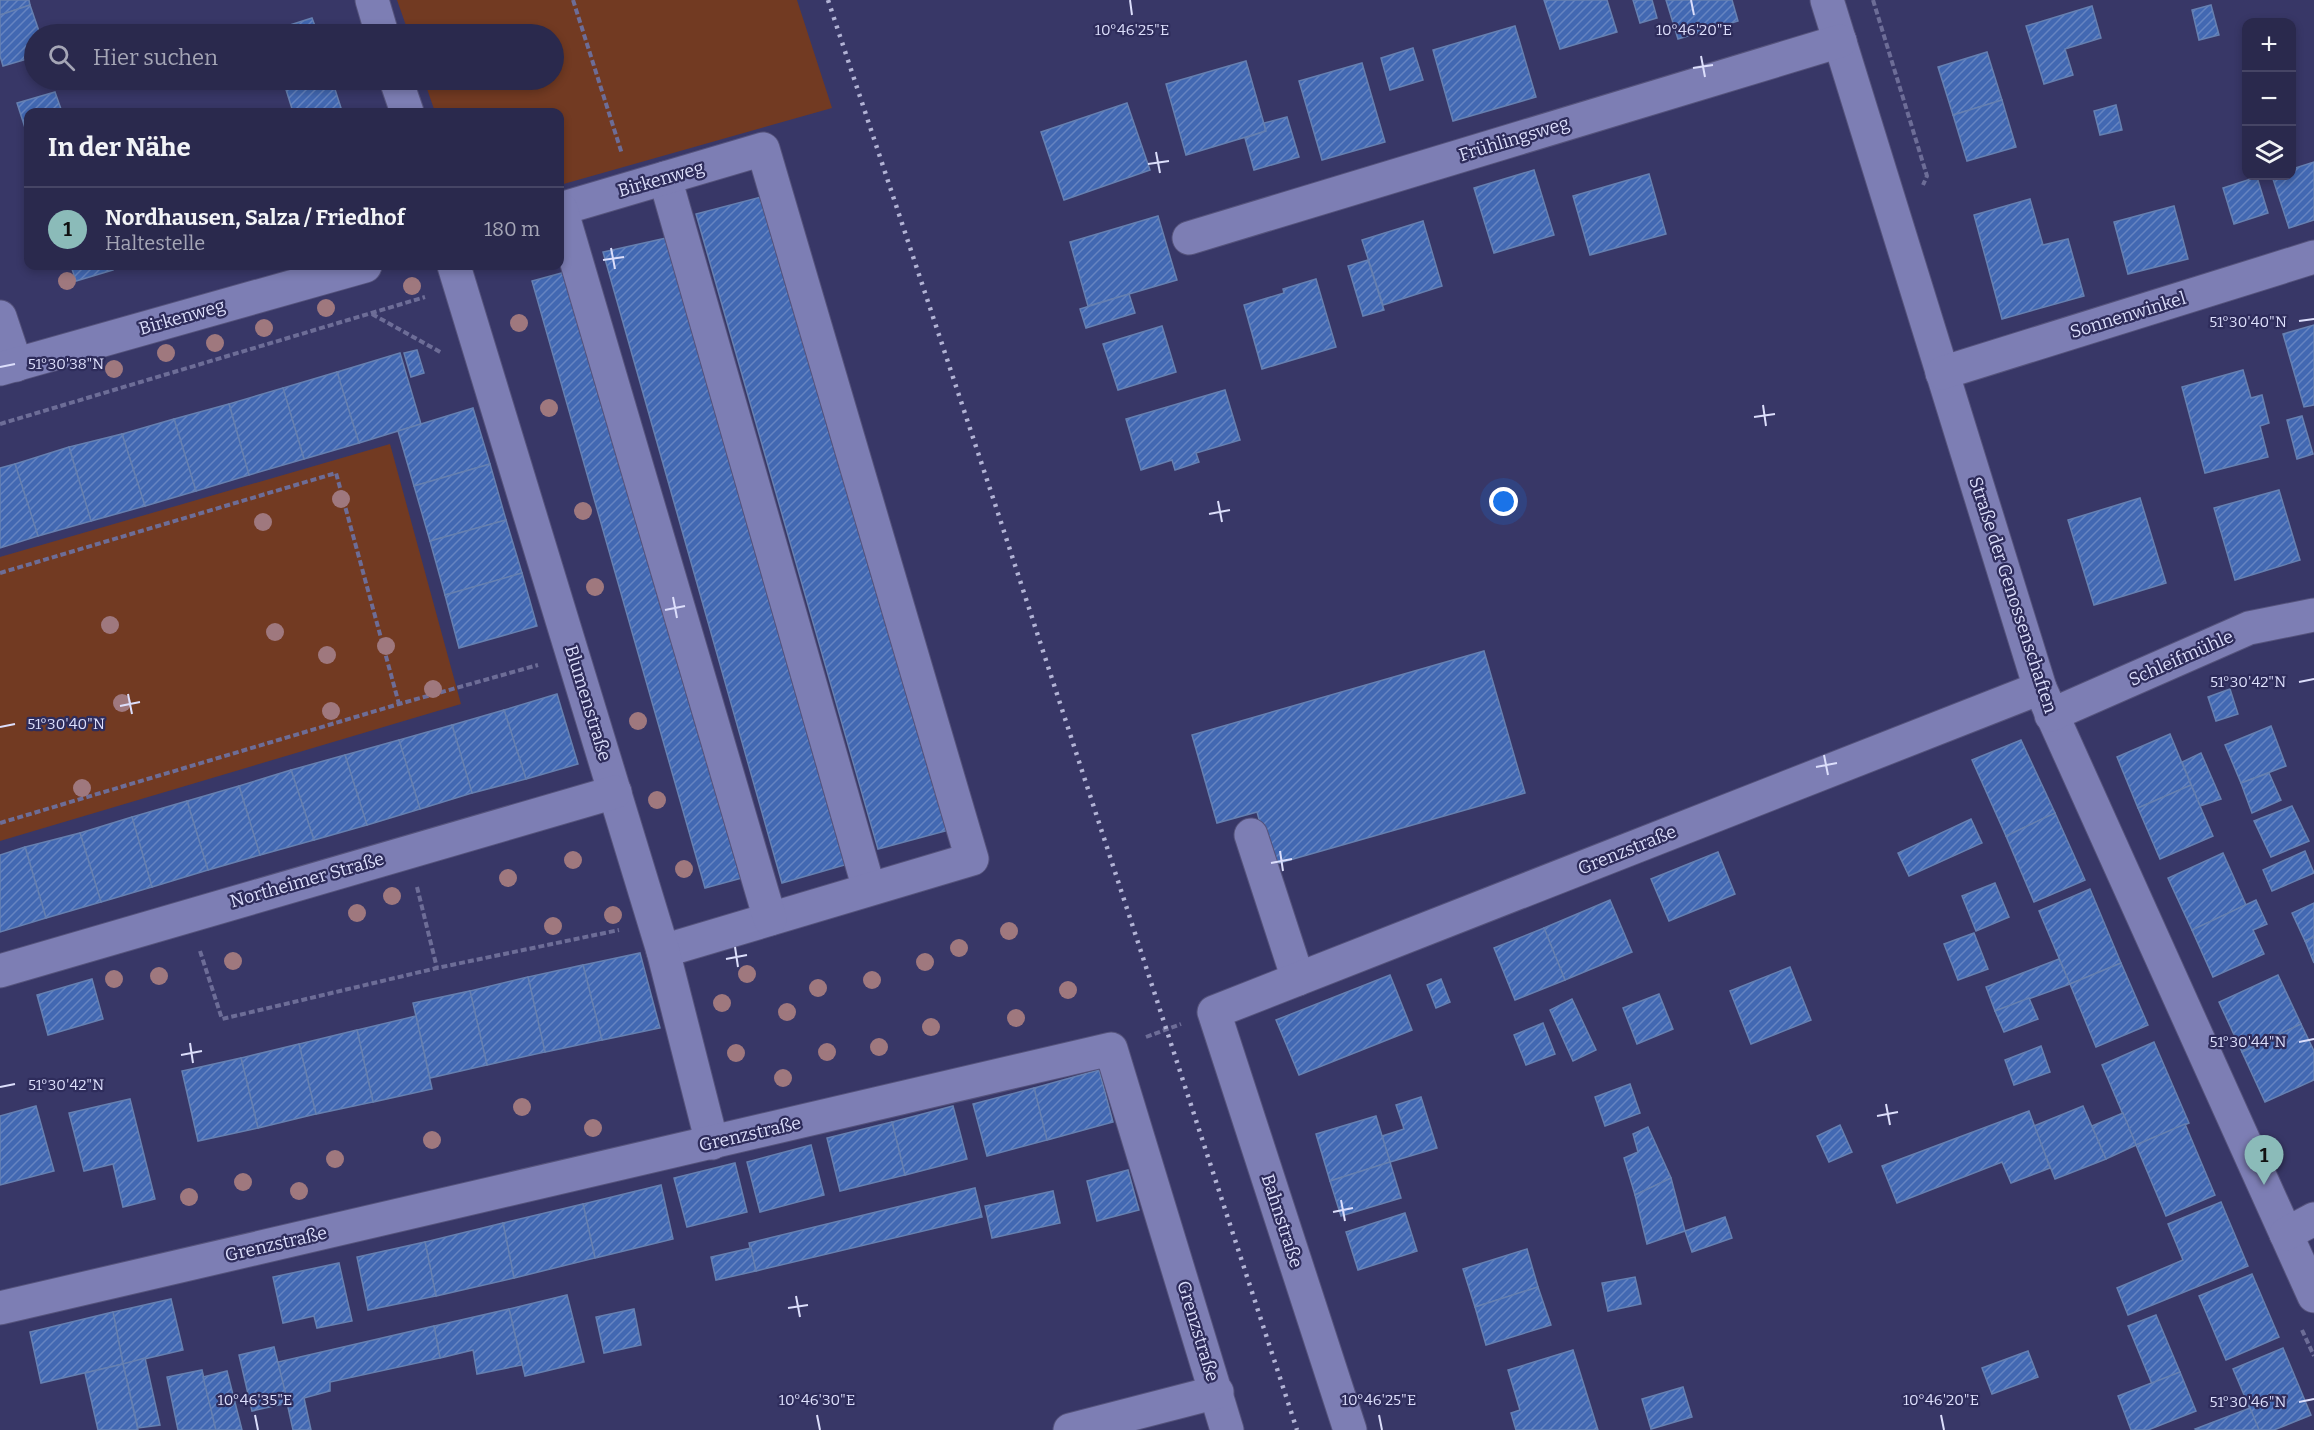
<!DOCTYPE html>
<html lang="de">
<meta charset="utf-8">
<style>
body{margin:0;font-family:Bitter,serif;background:#323154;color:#f1f3f6}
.controls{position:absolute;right:18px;top:18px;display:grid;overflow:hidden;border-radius:12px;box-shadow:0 3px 9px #0003}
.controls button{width:54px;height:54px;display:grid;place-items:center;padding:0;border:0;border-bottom:2px solid #464565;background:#2a294d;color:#f1f3f6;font:30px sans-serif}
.you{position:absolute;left:1504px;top:502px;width:21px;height:21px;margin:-15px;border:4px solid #fff;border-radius:50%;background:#1a73e8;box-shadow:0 0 0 9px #1a73e833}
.badge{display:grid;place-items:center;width:39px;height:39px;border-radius:50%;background:#8bbbb9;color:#111;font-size:20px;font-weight:700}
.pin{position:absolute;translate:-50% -50px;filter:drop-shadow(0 2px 3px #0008)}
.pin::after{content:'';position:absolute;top:32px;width:21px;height:18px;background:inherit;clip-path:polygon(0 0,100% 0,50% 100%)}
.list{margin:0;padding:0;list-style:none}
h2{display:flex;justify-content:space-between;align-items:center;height:78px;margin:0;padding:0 24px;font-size:26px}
h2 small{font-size:20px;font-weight:400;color:#a5a6b6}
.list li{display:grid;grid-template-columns:39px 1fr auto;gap:18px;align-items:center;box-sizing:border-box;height:84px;padding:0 24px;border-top:2px solid #464565}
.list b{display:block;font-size:22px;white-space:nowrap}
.list p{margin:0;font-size:20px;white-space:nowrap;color:#a5a6b6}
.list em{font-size:20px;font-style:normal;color:#a5a6b6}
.icon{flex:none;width:33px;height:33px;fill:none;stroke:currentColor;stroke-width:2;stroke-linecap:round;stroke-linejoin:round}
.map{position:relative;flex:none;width:2314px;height:1430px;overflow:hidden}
.search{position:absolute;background:#2a294d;box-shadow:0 3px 9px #0003;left:24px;top:24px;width:540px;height:66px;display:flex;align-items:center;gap:15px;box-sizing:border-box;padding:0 21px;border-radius:33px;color:#a5a6b6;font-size:22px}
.panel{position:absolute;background:#2a294d;box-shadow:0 3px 9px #0003;left:24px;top:108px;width:540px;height:162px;border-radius:12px}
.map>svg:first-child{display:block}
.green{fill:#723a22}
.building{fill:url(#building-hatch);stroke:#6680b1;stroke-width:1.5}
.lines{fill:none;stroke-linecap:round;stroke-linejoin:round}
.minor-casing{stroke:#55537c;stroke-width:35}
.path{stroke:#6d6d97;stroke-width:4;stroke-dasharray:6 3;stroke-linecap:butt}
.minor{stroke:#7d7eb4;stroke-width:33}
.rail{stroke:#b2b3d5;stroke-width:4.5;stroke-dasharray:3 6;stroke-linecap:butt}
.tree{fill:#9f787e}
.ticks{fill:none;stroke:#dcdefb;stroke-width:2}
.labels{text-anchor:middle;stroke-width:4.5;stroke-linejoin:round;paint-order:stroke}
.street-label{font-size:18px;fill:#dcdefb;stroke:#2e2c5b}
.ticks-label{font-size:15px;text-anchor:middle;fill:#dcdefb;stroke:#2e2c5b;stroke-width:4.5;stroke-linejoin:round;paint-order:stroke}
</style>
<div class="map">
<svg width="2314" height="1430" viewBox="0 0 2314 1430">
<defs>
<pattern id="building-hatch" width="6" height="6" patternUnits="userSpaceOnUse" patternTransform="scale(1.5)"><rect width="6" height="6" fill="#4268b2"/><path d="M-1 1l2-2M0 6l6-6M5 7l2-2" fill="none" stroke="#6684c1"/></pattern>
</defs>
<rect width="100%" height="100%" fill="#383767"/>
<!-- green -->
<g class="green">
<path d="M397 0H797L832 108 560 185V112H435L424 80H554V34H409Z"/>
<path d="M390 444 461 704 0 841V557Z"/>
</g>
<!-- building -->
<g class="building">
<path d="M0 0H29L30 5 0 15Z"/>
<path d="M1544 0H1607L1617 32 1560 49Z"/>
<path d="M1633 0H1652L1657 18 1640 23Z"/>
<path d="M1666 0H1732L1738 21 1678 39Z"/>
<path d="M30 5 40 34H34V57L3 66 0 56V15Z"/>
<path d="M2211 5 2219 35 2199 40 2192 10Z"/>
<path d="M2092 6 2101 38 2065 49 2073 75 2044 84 2026 26Z"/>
<path d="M312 18 318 34H269L268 32Z"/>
<path d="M1515 26 1536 97 1453 121 1433 50Z"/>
<path d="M1413 48 1423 80 1390 90 1381 58Z"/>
<path d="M1987 52 2002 100 1953 115 1938 67Z"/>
<path d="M1246 61 1266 131 1186 155 1166 84Z"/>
<path d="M1362 63 1385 142 1322 160 1299 81Z"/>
<path d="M283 80H332L341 108 327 112H293Z"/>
<path d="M55 92 62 112H28V137L17 103Z"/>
<path d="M2002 100 2016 147 1967 161 1953 115Z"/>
<path d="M1127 103 1150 170 1064 200 1041 132Z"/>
<path d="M2116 105 2122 130 2100 135 2094 111Z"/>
<path d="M1287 117 1299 157 1254 170 1245 138 1266 131 1264 123Z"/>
<path d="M2314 162V220L2289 228 2272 176H2292V169Z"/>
<path d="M1534 170 1554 235 1494 253 1474 188Z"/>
<path d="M1649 174 1666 234 1590 255 1573 196Z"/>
<path d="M2257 177 2268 213 2234 224 2223 188Z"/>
<path d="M765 196 949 830 878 849 696 214Z"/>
<path d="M2030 199 2043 245 2068 239 2084 296 2002 319 1974 215Z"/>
<path d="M2174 206 2188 259 2128 274 2114 222Z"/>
<path d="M1158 216 1177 280 1088 306 1070 242Z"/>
<path d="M1423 221 1442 286 1383 305 1362 240Z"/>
<path d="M671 237 848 864 782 883 603 252Z"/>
<path d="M1368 260 1384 310 1363 316 1348 266Z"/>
<path d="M71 266H112L113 270 76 281Z"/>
<path d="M569 271 742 878 705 888 532 281Z"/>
<path d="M1316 279 1336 347 1262 369 1244 305 1284 293 1283 289Z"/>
<path d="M1129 294 1135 313 1086 328 1080 309Z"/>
<path d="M2314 325V405L2304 407 2283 334Z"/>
<path d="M1162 326 1176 372 1118 390 1103 344Z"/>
<path d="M417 350 424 373 411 377 404 353Z"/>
<path d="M400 353 421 424 359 443 337 372Z"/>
<path d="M2243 370 2251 398 2262 395 2269 423 2260 426 2268 457 2205 473 2182 387Z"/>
<path d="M337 372 359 443 304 459 283 388Z"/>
<path d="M283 388 304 459 249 475 229 404Z"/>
<path d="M1225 390 1240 440 1196 453 1199 462 1175 470 1172 460 1141 470 1126 419Z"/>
<path d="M229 404 249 475 196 491 174 419Z"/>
<path d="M473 408 490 464 414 486 398 431Z"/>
<path d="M2302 416 2313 454 2297 459 2287 420Z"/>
<path d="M174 419 196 491 145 506 122 434Z"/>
<path d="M122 434 145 506 91 521 69 447Z"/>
<path d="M69 447 91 521 38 536 15 464Z"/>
<path d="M15 464 38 536 0 548V468Z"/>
<path d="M490 464 506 520 430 541 414 486Z"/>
<path d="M2279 490 2300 560 2235 580 2214 508Z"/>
<path d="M2140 498 2166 583 2094 605 2068 520Z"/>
<path d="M506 520 522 573 445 595 430 541Z"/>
<path d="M522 573 537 626 459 648 445 595Z"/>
<path d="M1484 651 1525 793 1272 865 1257 812 1217 823 1192 735Z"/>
<path d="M2230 689 2238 714 2216 721 2208 697Z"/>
<path d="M557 694 578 764 526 779 504 710Z"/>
<path d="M504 710 526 779 472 793 452 725Z"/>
<path d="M452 725 472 793 420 809 399 740Z"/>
<path d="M2271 726 2286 766 2241 783 2225 745Z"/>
<path d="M2170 734 2191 785 2138 808 2117 757Z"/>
<path d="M399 740 420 809 367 825 345 755Z"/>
<path d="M2021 740 2055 813 2006 836 1972 760Z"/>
<path d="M2201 753 2221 799 2200 806 2182 762Z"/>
<path d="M345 755 367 825 314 840 291 770Z"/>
<path d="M291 770 314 840 260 855 239 786Z"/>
<path d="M2269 773 2281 800 2252 813 2241 783Z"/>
<path d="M2191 785 2213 836 2160 859 2138 808Z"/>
<path d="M239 786 260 855 208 870 187 801Z"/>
<path d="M187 801 208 870 152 887 132 817Z"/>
<path d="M2292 806 2309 841 2271 857 2254 821Z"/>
<path d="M2055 813 2085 880 2034 902 2006 836Z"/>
<path d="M132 817 152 887 101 902 80 833Z"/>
<path d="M1971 819 1982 843 1909 876 1898 853Z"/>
<path d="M80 833 101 902 46 918 25 847Z"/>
<path d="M25 847 46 918 0 932V855Z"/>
<path d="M2305 851 2314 873 2272 891 2263 870Z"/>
<path d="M1718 852 1735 894 1669 921 1651 879Z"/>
<path d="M2223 853 2246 905 2192 930 2168 878Z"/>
<path d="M1995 883 2009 917 1976 931 1962 896Z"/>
<path d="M2090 889 2121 963 2070 984 2039 911Z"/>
<path d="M1610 900 1632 952 1565 980 1544 928Z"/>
<path d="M2256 900 2267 924 2253 930 2264 954 2213 977 2192 930Z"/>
<path d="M2314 903V937L2305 941 2292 913Z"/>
<path d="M1544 928 1565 980 1515 1000 1494 948Z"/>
<path d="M1974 933 1988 969 1958 980 1944 944Z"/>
<path d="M2314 937V963L2305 941Z"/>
<path d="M640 953 660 1028 602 1040 583 965Z"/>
<path d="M2059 959 2070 984 1995 1011 1986 987Z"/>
<path d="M2121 963 2148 1025 2096 1047 2070 984Z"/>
<path d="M583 965 602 1040 545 1052 528 977Z"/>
<path d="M1790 967 1811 1020 1751 1044 1730 991Z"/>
<path d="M1390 975 1412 1030 1299 1075 1276 1020Z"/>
<path d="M2278 975 2301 1024 2242 1052 2219 1002Z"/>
<path d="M528 977 545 1052 487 1065 470 991Z"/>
<path d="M92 979 103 1019 48 1035 37 995Z"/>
<path d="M1441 979 1450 1002 1436 1008 1427 985Z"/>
<path d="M470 991 487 1065 430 1078 413 1003Z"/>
<path d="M1659 994 1673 1029 1637 1044 1623 1008Z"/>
<path d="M2029 998 2038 1019 2004 1032 1995 1011Z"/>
<path d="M1572 999 1596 1050 1573 1061 1550 1010Z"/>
<path d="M416 1016 432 1089 373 1102 357 1030Z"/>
<path d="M1543 1023 1555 1054 1526 1065 1514 1035Z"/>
<path d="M2301 1024 2314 1051V1080L2265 1102 2242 1052Z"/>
<path d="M357 1030 373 1102 316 1114 299 1044Z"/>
<path d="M2154 1042 2189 1123 2136 1145 2102 1065Z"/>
<path d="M299 1044 316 1114 258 1128 241 1058Z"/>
<path d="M2041 1046 2050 1072 2014 1085 2005 1060Z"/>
<path d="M241 1058 258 1128 198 1141 182 1071Z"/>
<path d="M1099 1070 1113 1122 1047 1140 1034 1088Z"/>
<path d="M1630 1084 1640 1113 1605 1126 1595 1097Z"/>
<path d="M1034 1088 1047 1140 987 1156 973 1104Z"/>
<path d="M1421 1097 1437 1148 1390 1162 1382 1136 1404 1129 1396 1105Z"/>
<path d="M130 1099 155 1199 123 1207 113 1164 84 1171 69 1113Z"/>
<path d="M36 1106 54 1171 0 1185V1116Z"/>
<path d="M953 1106 967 1159 905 1175 892 1122Z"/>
<path d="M2083 1106 2106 1159 2055 1179 2034 1126Z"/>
<path d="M2029 1111 2050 1168 2011 1183 2002 1162 1897 1203 1882 1166Z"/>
<path d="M2123 1113 2136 1145 2106 1159 2092 1126Z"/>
<path d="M1376 1116 1390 1162 1330 1181 1316 1134Z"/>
<path d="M892 1122 905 1175 840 1191 827 1138Z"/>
<path d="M2185 1124 2215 1195 2166 1216 2136 1145Z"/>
<path d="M1840 1125 1852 1152 1829 1162 1817 1136Z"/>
<path d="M1648 1127 1671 1178 1635 1195 1624 1158 1638 1152 1633 1134Z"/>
<path d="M811 1145 824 1195 760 1212 747 1162Z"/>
<path d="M1390 1162 1401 1198 1341 1216 1330 1181Z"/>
<path d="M735 1163 747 1212 687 1227 674 1178Z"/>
<path d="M1128 1170 1139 1210 1097 1221 1087 1181Z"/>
<path d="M1671 1178 1685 1231 1647 1244 1635 1195Z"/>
<path d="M661 1185 673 1239 595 1258 583 1204Z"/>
<path d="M975 1188 982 1217 756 1271 749 1243Z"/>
<path d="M1053 1191 1060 1223 992 1238 985 1206Z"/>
<path d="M2221 1202 2248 1266 2128 1315 2117 1288 2183 1260 2168 1224Z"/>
<path d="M583 1204 595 1258 514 1278 503 1223Z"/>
<path d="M1405 1213 1417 1251 1358 1270 1346 1232Z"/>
<path d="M1725 1217 1732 1238 1692 1252 1685 1231Z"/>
<path d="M503 1223 514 1278 436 1296 425 1242Z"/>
<path d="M425 1242 436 1296 368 1310 357 1257Z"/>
<path d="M751 1248 756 1271 716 1280 711 1257Z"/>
<path d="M1527 1249 1538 1287 1475 1307 1463 1269Z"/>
<path d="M339 1263 352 1321 317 1328 314 1316 283 1323 273 1277Z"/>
<path d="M2252 1274 2279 1337 2226 1360 2199 1296Z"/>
<path d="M1635 1277 1641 1304 1608 1311 1602 1283Z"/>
<path d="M1538 1287 1551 1325 1486 1345 1475 1307Z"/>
<path d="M567 1295 584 1362 525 1376 509 1309Z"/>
<path d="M171 1299 183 1350 123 1364 113 1312Z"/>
<path d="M509 1309 522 1365 477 1374 473 1350 440 1358 434 1326Z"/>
<path d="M634 1309 641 1345 604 1353 596 1317Z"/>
<path d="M113 1312 123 1364 41 1383 30 1332Z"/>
<path d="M2156 1315 2180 1372 2152 1384 2128 1326Z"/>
<path d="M434 1326 440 1358 330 1382V1391L304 1398 311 1430H293L278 1362Z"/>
<path d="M274 1347 288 1403 252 1411 239 1355Z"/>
<path d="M2283 1348 2311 1415 2274 1430H2259L2233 1369Z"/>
<path d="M1573 1350 1598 1430H1516L1511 1413 1520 1410 1508 1370Z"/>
<path d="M2028 1351 2038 1377 1992 1394 1982 1368Z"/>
<path d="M145 1358 160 1425 138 1428 123 1364Z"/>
<path d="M123 1364 138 1430H98L85 1373Z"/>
<path d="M202 1370 216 1430H178L167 1377Z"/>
<path d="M227 1371 242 1430H216L203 1377Z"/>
<path d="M2180 1372 2196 1411 2148 1430H2131L2118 1396Z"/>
<path d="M1683 1387 1692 1417 1651 1429 1642 1399Z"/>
<path d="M2250 1408 2259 1430H2196L2195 1429Z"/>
</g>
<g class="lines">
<defs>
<g id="minor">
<path d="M372 0 382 34"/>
<path d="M1827 0 2040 688 2314 1296"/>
<path d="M396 80 407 112"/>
<path d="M665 178 869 889"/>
<path d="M560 209 763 149 972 859 663 951"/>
<path d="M561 209 770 919"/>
<path d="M1189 238 1840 41"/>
<path d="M454 266 663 951 712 1143"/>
<path d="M0 317 16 365"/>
<path d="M0 369 365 266"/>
<path d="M1942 373 2314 257"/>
<path d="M2051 715 2249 628 2314 615"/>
<path d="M1251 835 1298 979"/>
<path d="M0 971 615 792"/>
<path d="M2286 1234 2314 1219"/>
<path d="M0 1308 1111 1049 1227 1430"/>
<path d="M1070 1430 1217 1392"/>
<path d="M1350 1430 1214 1012 2040 688"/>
</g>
</defs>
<!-- minor casing -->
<use href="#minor" class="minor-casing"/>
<!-- path -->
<g class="path">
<path d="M573 0 622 154"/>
<path d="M1873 0 1927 176 1923 185"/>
<path d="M372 314 442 353"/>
<path d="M0 424 425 297"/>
<path d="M0 573 336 473 399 704"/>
<path d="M0 823 399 704 538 665"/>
<path d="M417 887 437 968"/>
<path d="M200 951 222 1019 437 968 619 930"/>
<path d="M1146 1037 1181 1024"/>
<path d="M2302 1330 2314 1356"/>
</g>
<!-- minor -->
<use href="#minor" class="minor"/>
<!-- rail -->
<path class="rail" d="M828 0 997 510 1297 1430"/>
</g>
<!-- trees -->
<g class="tree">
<circle cx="67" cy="281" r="9"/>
<circle cx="412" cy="286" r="9"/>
<circle cx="326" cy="308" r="9"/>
<circle cx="519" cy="323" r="9"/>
<circle cx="264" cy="328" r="9"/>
<circle cx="215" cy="343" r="9"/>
<circle cx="166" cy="353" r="9"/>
<circle cx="114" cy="369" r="9"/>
<circle cx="549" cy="408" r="9"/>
<circle cx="341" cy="499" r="9"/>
<circle cx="583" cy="511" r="9"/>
<circle cx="263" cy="522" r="9"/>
<circle cx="595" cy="587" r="9"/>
<circle cx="110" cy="625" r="9"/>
<circle cx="275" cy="632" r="9"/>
<circle cx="386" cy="646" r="9"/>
<circle cx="327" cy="655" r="9"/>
<circle cx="433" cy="689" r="9"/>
<circle cx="122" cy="703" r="9"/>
<circle cx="331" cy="711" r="9"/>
<circle cx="638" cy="721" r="9"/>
<circle cx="82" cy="788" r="9"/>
<circle cx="657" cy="800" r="9"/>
<circle cx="573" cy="860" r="9"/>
<circle cx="684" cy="869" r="9"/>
<circle cx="508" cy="878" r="9"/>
<circle cx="392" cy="896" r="9"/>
<circle cx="357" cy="913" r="9"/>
<circle cx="613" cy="915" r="9"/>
<circle cx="553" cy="926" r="9"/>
<circle cx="1009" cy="931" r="9"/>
<circle cx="959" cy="948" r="9"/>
<circle cx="233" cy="961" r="9"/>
<circle cx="925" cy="962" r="9"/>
<circle cx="747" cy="974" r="9"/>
<circle cx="159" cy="976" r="9"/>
<circle cx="114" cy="979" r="9"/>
<circle cx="872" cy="980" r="9"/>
<circle cx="818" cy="988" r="9"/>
<circle cx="1068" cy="990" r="9"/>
<circle cx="722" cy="1003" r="9"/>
<circle cx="787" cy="1012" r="9"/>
<circle cx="1016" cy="1018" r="9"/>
<circle cx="931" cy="1027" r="9"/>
<circle cx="879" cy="1047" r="9"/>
<circle cx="827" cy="1052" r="9"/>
<circle cx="736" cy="1053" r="9"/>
<circle cx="783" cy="1078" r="9"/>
<circle cx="522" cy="1107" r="9"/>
<circle cx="593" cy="1128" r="9"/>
<circle cx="432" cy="1140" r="9"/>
<circle cx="335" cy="1159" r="9"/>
<circle cx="243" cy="1182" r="9"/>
<circle cx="299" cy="1191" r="9"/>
<circle cx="189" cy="1197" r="9"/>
</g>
<!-- ticks -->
<path class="ticks" d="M1130 0 1132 15M1691 0 1694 15M1701 56 1705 77M1693 68 1713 65M1156 152 1160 173M1148 164 1169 161M611 248 615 269M603 260 624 257M2299 321 2314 319M0 367 15 364M1763 405 1766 426M1754 417 1775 414M1218 501 1222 522M1209 514 1230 510M673 597 677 618M665 610 685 606M2299 682 2314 679M128 694 132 714M120 706 140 702M0 727 15 724M1824 755 1828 775M1816 767 1837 763M1280 851 1283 871M1271 863 1292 859M735 947 738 967M726 959 747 955M2299 1042 2314 1039M190 1043 193 1063M181 1055 202 1051M0 1087 15 1084M1886 1104 1890 1125M1877 1116 1898 1112M1341 1200 1345 1221M1333 1212 1353 1208M796 1296 800 1317M788 1308 808 1305M2299 1402 2314 1399M255 1415 258 1430M817 1415 820 1430M1379 1415 1382 1430M1941 1415 1944 1430"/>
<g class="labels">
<!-- street labels -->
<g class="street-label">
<text transform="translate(1514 139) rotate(-17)" y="6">Frühlingsweg</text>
<text transform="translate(661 179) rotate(-16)" y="6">Birkenweg</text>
<text transform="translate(2128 315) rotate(-17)" y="6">Sonnenwinkel</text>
<text transform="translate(182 317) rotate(-16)" y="6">Birkenweg</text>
<text transform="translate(2013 595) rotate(72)" y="6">Straße der Genossenschaften</text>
<text transform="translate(2181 658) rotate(-24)" y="6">Schleifmühle</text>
<text transform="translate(588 703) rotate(73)" y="6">Blumenstraße</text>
<text transform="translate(1627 850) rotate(-22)" y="6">Grenzstraße</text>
<text transform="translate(307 880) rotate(-16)" y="6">Northeimer Straße</text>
<text transform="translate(750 1134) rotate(-13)" y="6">Grenzstraße</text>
<text transform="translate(1282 1221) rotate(72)" y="6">Bahnstraße</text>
<text transform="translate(276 1244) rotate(-13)" y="6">Grenzstraße</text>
<text transform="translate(1198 1331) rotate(73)" y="6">Grenzstraße</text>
</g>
</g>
<g class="ticks-label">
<text x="1132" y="35">10°46'25"E</text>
<text x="1694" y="35">10°46'20"E</text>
<text x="2248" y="327">51°30'40"N</text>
<text x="66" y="369">51°30'38"N</text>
<text x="2248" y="687">51°30'42"N</text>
<text x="66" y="729">51°30'40"N</text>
<text x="2248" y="1047">51°30'44"N</text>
<text x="66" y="1090">51°30'42"N</text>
<text x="255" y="1405">10°46'35"E</text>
<text x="817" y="1405">10°46'30"E</text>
<text x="1379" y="1405">10°46'25"E</text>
<text x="1941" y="1405">10°46'20"E</text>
<text x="2248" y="1407">51°30'46"N</text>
</g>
</svg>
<div class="controls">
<button>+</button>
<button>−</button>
<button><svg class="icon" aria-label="layers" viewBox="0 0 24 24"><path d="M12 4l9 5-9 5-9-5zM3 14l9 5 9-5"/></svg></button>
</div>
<div class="you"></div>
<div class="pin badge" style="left:2264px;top:1185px">1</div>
<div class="search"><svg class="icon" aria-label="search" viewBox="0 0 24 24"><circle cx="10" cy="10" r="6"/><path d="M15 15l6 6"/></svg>Hier suchen</div>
<section class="panel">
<h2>In der Nähe<small></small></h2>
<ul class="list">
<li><span class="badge">1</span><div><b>Nordhausen, Salza / Friedhof</b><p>Haltestelle</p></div><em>180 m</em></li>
</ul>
</section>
</div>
